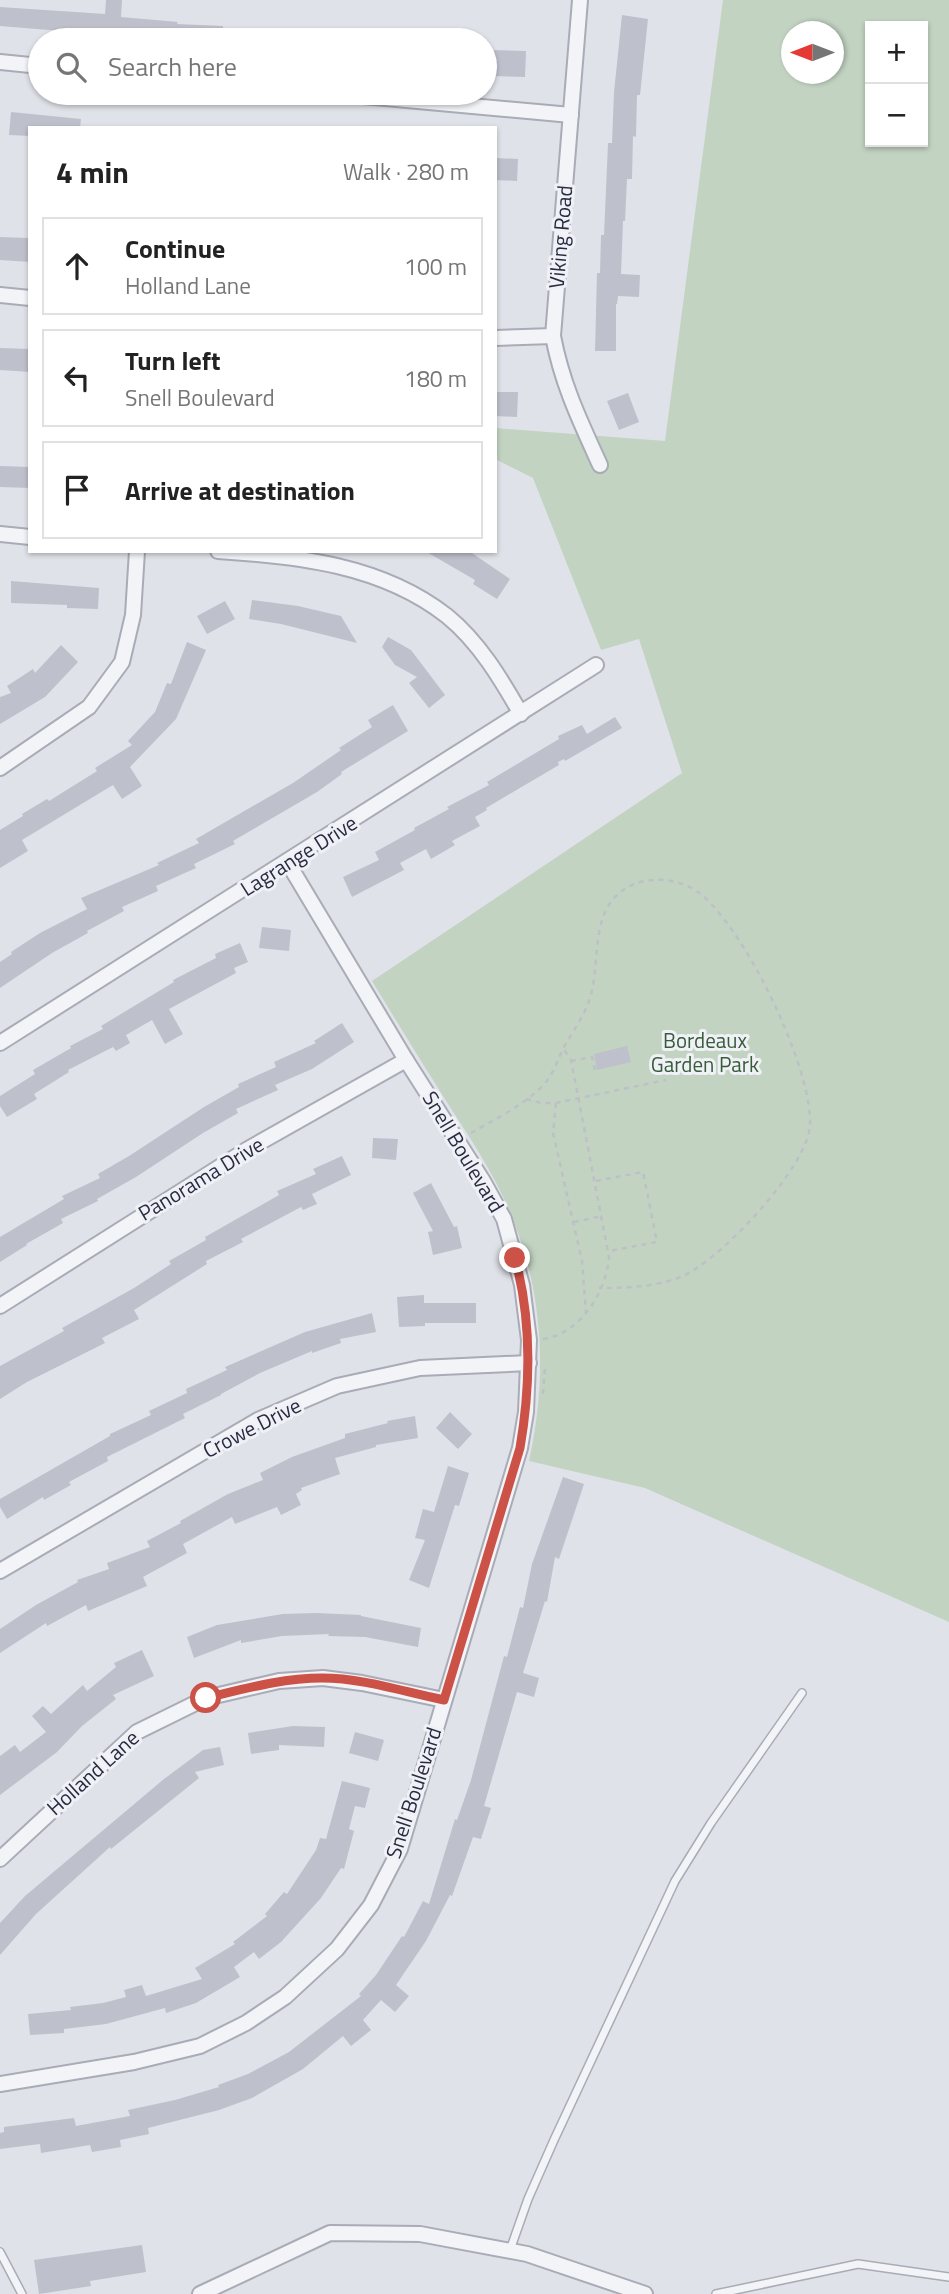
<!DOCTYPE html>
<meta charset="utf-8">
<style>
body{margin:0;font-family:"Titillium Web",sans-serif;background:#f2f2f2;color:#222}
.controls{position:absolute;right:21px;top:21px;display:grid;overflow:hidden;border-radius:0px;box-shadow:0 2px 5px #0004}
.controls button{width:63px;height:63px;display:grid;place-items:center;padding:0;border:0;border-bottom:2px solid #e0e0e0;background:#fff;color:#222;font:35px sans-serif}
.compass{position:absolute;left:781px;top:21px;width:63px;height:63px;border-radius:50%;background:#fff;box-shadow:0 2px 5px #0004;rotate:270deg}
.stop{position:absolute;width:21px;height:21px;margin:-16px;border:5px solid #cc5147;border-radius:50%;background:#fff}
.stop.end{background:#cc5147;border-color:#fff;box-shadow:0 2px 7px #0008}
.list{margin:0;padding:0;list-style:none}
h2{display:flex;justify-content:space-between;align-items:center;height:91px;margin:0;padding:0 28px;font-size:30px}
h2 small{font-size:23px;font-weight:400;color:#767676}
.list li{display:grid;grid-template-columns:46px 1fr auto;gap:21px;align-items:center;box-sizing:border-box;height:98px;margin:0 14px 14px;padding:0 14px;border:2px solid #e0e0e0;border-radius:0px}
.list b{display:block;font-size:26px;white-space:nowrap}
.list p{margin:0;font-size:23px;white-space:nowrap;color:#767676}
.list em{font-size:23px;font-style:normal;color:#767676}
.icon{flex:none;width:38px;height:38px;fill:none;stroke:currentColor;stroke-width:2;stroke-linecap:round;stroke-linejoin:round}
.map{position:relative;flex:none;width:949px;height:2294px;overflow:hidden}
.search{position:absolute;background:#fff;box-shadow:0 2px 5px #0004;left:28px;top:28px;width:469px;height:77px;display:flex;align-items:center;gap:18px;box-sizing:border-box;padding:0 24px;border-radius:38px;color:#767676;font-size:26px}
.panel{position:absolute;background:#fff;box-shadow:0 2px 5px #0004;left:28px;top:126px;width:469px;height:427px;border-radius:0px}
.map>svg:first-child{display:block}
.green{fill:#c2d3c2;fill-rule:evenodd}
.building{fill:#bec0cc}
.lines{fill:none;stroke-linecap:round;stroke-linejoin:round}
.service-casing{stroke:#a9abb6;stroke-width:10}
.minor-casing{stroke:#a9abb6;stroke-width:18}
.path{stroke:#bec0c7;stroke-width:2.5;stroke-dasharray:5 5;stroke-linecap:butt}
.service{stroke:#f3f4f7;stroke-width:7}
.minor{stroke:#f3f4f7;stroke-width:14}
.route{stroke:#cc5147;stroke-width:9}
.labels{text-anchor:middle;stroke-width:6;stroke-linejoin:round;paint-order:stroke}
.street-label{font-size:21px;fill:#292c40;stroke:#f0f1f7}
.park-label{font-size:21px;fill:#375c38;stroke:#f0f1f7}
</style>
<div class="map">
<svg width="949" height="2294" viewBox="0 0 949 2294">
<rect width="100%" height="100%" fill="#e0e2e9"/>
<!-- green -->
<path class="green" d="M723 0H949V1622L645 1488 529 1461C547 1381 544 1296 513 1220 497 1178 472 1141 448 1104 422 1063 397 1022 372 981L682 773 639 639 601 650 533 478 495 459V428L665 441ZM870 26H923V142H870ZM792 32H834V74H792Z"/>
<!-- building -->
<g class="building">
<path d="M106 0H122L121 17 178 22 177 24 223 26V40L104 37 61 34V31L0 26V7L105 14Z"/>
<path d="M622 15 648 19 640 95H637L636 137 633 136 632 179H627L625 221H623L621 274 640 275 639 297 618 296 617 304H616V351H595L597 273H600L601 235H604L608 143H612L614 92Z"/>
<path d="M491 50 526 51 525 77 490 76Z"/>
<path d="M11 112 81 119 80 128H30V136L9 135Z"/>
<path d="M495 158 518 159 517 181 495 180Z"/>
<path d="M0 237 30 238V262L0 260Z"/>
<path d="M0 348 30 349V372L0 370Z"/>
<path d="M495 392H518L517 417 495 416Z"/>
<path d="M628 393 639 422 619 430 607 401Z"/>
<path d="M0 466 30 467V488L0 487Z"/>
<path d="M425 551H469L510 579 497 599 473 584 475 580Z"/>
<path d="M11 581 99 588 98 609 67 608V605L11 603Z"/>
<path d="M252 600 298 606 341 616 357 643 281 624 249 619Z"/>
<path d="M225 601 235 619 207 634 197 616Z"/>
<path d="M388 637 411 650 445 695 429 708 409 683 417 677 395 665 382 647Z"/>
<path d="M187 642 206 650 176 719 130 767 142 786 122 799 113 785 108 788 22 840 28 851 0 868V830L23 816 22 814 47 799 49 801 97 771 95 768 132 745 128 741 155 712 167 683 171 684Z"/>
<path d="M61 645 78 662 45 697 0 724V697L11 693 7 686 33 669 35 673Z"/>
<path d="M393 705 408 731 341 772 342 774 317 792 233 841 235 844 194 864 196 868 156 886 158 891 122 907 124 911 87 931 88 933 52 953 0 988V962L12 954 11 952 40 933 87 909 81 898 159 865 157 863 199 843 196 839 293 783 341 750 339 748 372 727 368 720Z"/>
<path d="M615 717 622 728 565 761 564 759 558 762 559 765 486 808 487 810 475 817 480 826 452 841 455 845 431 859 426 849 400 863 404 870 352 897 343 877 379 860 375 852 415 830 414 828 449 809 447 807 489 785 487 782 559 739 558 736 582 725 587 734Z"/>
<path d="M262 927 291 930 289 951 259 948Z"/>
<path d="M240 943 248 962 234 968 236 973 169 1009 183 1034 165 1044 152 1020 126 1035 130 1043 116 1051 113 1047 68 1070 69 1072 34 1094 37 1099 7 1117 0 1106V1096L35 1074 33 1070 71 1048 70 1046 103 1029 101 1026 174 982 173 980 216 958 215 954Z"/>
<path d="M342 1023 354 1042 312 1069 275 1085 278 1090 236 1109 238 1113 203 1133 136 1177 97 1199 98 1201 61 1219 63 1223 26 1244 27 1245 0 1262V1237L64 1199 62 1196 100 1178 98 1174 129 1156 204 1107 239 1087 238 1084 276 1067 274 1062 316 1043 314 1041Z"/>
<path d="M627 1046 631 1062 597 1070 594 1054Z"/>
<path d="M373 1138 398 1139 396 1160 372 1158Z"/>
<path d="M342 1156 351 1175 312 1194 317 1204 303 1210 301 1207 241 1239 243 1242 206 1261 207 1264 134 1310 139 1319 102 1338 105 1343 27 1382 0 1399V1366L64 1331 62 1328 134 1288 171 1264 169 1261 206 1240 205 1237 279 1195 277 1191 316 1174 313 1169Z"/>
<path d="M431 1183 454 1227 457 1226 462 1248 433 1255 428 1232 433 1231 413 1193Z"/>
<path d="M424 1295V1303H476V1323H425V1326L399 1327 397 1297Z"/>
<path d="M372 1313 376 1332 340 1339 341 1343 312 1353V1351L260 1373 221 1394V1395L183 1414 185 1418 107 1457 108 1461 69 1482 71 1485 44 1500 43 1497 7 1519 0 1507V1499L110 1436V1434L151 1415 149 1411 187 1393 186 1389 227 1370 225 1367 305 1332Z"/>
<path d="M450 1412 472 1434 458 1449 436 1428Z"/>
<path d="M415 1416 418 1438 376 1445V1447L335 1458 340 1474 301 1488 302 1490 296 1494 301 1505 281 1515 277 1507 235 1524 232 1517 183 1544 187 1553 143 1577 147 1586 88 1611 86 1605 47 1626 46 1623 0 1653V1629L36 1605 78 1582 77 1580 109 1569 107 1563 150 1547 147 1541 181 1523 180 1521 228 1494 263 1480 260 1473 292 1457 345 1438V1434L388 1423 387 1421Z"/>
<path d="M448 1466 469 1473 459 1506 455 1505 429 1588 409 1580 425 1540 415 1538 423 1509 434 1512Z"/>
<path d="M563 1477 584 1484 559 1559 555 1557 547 1602 545 1601 523 1673 539 1678 534 1697 517 1692 484 1806 491 1808 481 1839 473 1837 452 1896 450 1895 426 1941 396 1985 409 1996 395 2012 381 2000 363 2020 371 2030 351 2046 343 2036 303 2069 252 2098 219 2110 148 2128 149 2134 120 2140 121 2147 92 2152 90 2145 41 2153 40 2144 0 2149V2133L4 2132V2127L74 2118 76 2126 130 2116 128 2110 175 2100 219 2087 218 2085 248 2074 289 2052 361 1996 359 1994 376 1975 402 1936 404 1937 423 1901 429 1904 455 1819 457 1820 471 1780 504 1656 507 1657 520 1607 523 1608 532 1564Z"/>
<path d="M316 1613 361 1615V1616L421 1628 418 1647 365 1637 328 1636 329 1634 282 1636 241 1643V1640L194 1658 187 1637 217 1625 283 1614Z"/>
<path d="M142 1650 154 1676 113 1695 116 1699 82 1726 57 1752 0 1795V1756L15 1745 20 1752 46 1732 32 1716 43 1706 51 1714 83 1685 87 1691 116 1667 114 1663Z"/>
<path d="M293 1726 325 1727 324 1747 279 1745V1750L251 1754 248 1733Z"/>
<path d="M355 1732 384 1740 378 1761 349 1753Z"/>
<path d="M220 1747 224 1765 195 1772 199 1778 111 1849 110 1847 36 1914 0 1955V1923L25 1896 164 1779 203 1750Z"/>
<path d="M342 1781 370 1788 365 1808 355 1806 349 1829 354 1831 344 1869 341 1868 321 1898 281 1942 259 1959 254 1952 234 1967 240 1977 196 2003 166 2013 165 2008 106 2024 64 2029V2033L30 2035 28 2014 71 2010 70 2007 103 2003 126 1997 124 1990 142 1985 146 1996 202 1979 195 1968 235 1944 233 1942 267 1916 265 1914 284 1892 287 1894 316 1850 320 1838 326 1839Z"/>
<path d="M142 2245 146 2272 90 2281 91 2286 39 2294 34 2260Z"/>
</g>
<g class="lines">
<defs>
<g id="service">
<path d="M510 2250 528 2199 554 2140 675 1881 711 1823 802 1693"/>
<path d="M0 2252 22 2294"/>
<path d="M716 2294 858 2264 949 2277"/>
</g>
<g id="minor">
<path d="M580 0 553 336C562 384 580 421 600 465"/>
<path d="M0 62 40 66"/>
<path d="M330 93 571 115"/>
<path d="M0 295 30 298"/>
<path d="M495 338 553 336"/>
<path d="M0 534 30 537"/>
<path d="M218 551C298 556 382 565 447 616 479 642 501 679 521 714"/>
<path d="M0 768 89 707 122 662 133 615 137 551"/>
<path d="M0 1043 596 665"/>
<path d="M0 1306 248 1149 406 1060"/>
<path d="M0 1571 258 1420 337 1386 420 1368 529 1363"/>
<path d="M0 1859 137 1732 206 1698 279 1681 323 1678 362 1683 444 1700"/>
<path d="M0 2084 134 2062 200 2046 246 2023 285 1997 337 1949 371 1905 400 1849 520 1448 526 1412 529 1340 522 1285 504 1219 483 1181 406 1060 288 863"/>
<path d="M200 2294 330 2233 420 2234 527 2254 645 2294"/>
</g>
</defs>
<!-- service casing -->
<use href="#service" class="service-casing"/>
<!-- minor casing -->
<use href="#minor" class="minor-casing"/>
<!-- path -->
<g class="path">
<path d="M571 1061 592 1057 595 1070"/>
<path d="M526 1099 541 1103H556L666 1080"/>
<path d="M556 1103 553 1133 582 1261 586 1313"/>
<path d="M471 1133C495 1119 533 1101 549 1078 555 1069 558 1059 563 1049 572 1032 584 1017 590 998 602 960 587 906 632 885 652 876 680 879 698 892 744 926 813 1068 810 1126 807 1168 721 1259 683 1276 657 1287 627 1288 599 1288"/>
<path d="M596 1181 643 1172 657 1242 609 1251"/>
<path d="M574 1222 602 1216"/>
<path d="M543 1339C580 1334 606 1293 609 1257L571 1060 563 1048"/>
<path d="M543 1394 545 1366"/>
</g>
<!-- service -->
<use href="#service" class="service"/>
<!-- minor -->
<use href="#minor" class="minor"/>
</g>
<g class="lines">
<!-- route -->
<path class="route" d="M206 1698C244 1689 282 1678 322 1678 363 1678 404 1692 444 1700L520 1448C531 1384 532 1321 515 1258"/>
</g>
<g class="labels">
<!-- street labels -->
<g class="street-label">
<text transform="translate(561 237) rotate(-85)" y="7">Viking Road</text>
<text transform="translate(299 856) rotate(-32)" y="7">Lagrange Drive</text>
<text transform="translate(463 1152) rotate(59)" y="7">Snell Boulevard</text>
<text transform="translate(201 1179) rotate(-31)" y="7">Panorama Drive</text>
<text transform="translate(252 1428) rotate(-27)" y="7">Crowe Drive</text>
<text transform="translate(93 1773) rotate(-42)" y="7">Holland Lane</text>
<text transform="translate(414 1793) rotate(-72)" y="7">Snell Boulevard</text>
</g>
<!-- park labels -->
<g class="park-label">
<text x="705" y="1048">Bordeaux<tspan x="705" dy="24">Garden Park</tspan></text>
</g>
</g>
</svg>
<div class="controls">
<button>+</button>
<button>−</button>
</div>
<svg class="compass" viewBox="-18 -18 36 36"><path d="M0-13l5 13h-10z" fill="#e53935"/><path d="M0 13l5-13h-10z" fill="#767676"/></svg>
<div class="stop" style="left:206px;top:1698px"></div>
<div class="stop end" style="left:515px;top:1258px"></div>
<div class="search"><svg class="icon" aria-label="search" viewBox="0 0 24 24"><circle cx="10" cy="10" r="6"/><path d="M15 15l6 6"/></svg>Search here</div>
<section class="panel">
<h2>4 min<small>Walk · 280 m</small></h2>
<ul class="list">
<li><svg class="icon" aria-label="ahead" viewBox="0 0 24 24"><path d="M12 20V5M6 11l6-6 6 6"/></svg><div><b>Continue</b><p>Holland Lane</p></div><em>100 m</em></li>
<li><svg class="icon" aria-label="left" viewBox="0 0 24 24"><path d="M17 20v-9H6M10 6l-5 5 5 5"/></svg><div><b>Turn left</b><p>Snell Boulevard</p></div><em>180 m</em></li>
<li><svg class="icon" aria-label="arrive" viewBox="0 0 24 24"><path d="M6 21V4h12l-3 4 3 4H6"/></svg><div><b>Arrive at destination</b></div></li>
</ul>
</section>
</div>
